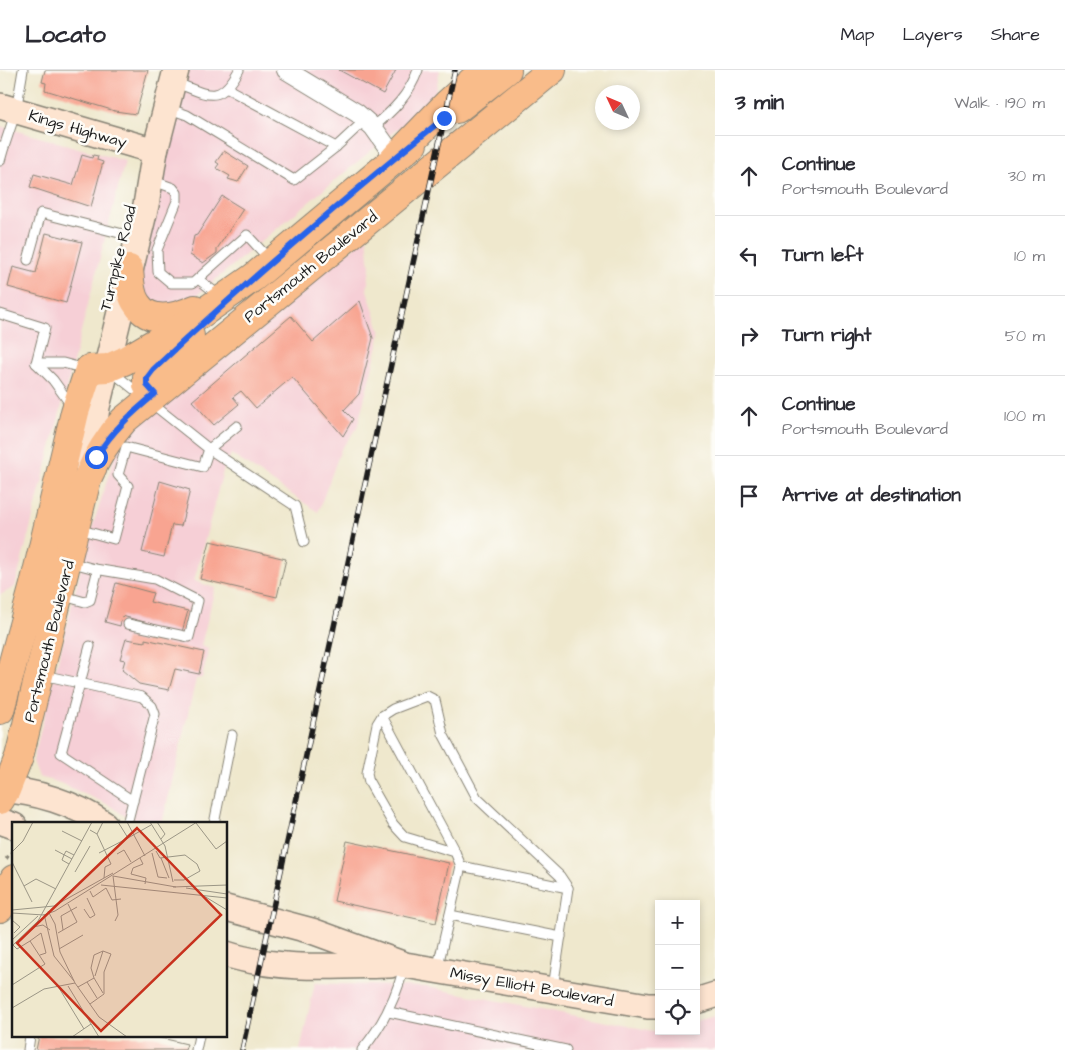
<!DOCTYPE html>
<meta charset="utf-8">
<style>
body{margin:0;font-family:"Architects Daughter",sans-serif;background:#f2f2f3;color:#2b2b33}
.controls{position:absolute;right:15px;bottom:15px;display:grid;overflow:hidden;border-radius:0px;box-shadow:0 2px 8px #0003}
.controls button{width:45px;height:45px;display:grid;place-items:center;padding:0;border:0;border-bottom:1px solid #e1e1e2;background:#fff;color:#2b2b33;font:25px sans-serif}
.compass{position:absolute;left:595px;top:15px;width:45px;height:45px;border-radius:50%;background:#fff;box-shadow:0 2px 8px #0003;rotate:314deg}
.stop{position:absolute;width:15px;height:15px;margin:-11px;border:4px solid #2563eb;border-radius:50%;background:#fff}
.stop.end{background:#2563eb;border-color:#fff;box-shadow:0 1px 5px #0008}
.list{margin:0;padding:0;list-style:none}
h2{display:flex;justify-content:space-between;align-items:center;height:65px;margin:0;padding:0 20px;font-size:21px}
h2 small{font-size:16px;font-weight:400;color:#7c7c81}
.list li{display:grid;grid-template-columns:32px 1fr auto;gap:15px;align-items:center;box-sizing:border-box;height:80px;padding:0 20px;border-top:1px solid #e1e1e2}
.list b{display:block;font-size:19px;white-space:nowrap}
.list p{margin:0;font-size:16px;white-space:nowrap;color:#7c7c81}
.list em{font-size:16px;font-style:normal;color:#7c7c81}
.icon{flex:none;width:28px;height:28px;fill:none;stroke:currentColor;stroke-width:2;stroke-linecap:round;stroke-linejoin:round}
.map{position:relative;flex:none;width:715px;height:980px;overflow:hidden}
header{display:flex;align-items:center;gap:30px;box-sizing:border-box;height:70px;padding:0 25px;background:#fff;border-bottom:1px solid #e1e1e2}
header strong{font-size:24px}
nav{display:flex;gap:28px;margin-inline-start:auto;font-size:18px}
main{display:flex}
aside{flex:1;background:#fff}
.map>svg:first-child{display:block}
.built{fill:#f6cfd6}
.building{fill:#f8a491}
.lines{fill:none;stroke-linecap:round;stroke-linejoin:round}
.lane-casing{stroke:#868274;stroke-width:11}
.street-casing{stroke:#868274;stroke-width:20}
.secondary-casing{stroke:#868274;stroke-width:28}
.primary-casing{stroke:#868274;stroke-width:30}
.highway-casing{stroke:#868274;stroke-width:30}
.path{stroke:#868274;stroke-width:3;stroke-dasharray:4 4;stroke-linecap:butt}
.lane{stroke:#fff;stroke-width:9}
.street{stroke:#fff;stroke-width:18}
.secondary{stroke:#fde4d0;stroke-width:25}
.primary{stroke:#f9bc8a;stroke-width:28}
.highway{stroke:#f9bc8a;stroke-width:28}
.rail-casing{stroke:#1c1c1c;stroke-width:5.5}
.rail{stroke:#fdfcf7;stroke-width:4;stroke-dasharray:11;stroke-linecap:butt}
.route{stroke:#2563eb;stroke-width:6}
.labels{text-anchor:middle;stroke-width:5;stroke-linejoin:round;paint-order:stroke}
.street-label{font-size:16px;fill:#1c1c1c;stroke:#fdfcf7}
.inset-road{fill:none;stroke:#9b9686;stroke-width:1}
.view{fill:#c8321e;fill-opacity:0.15;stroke:#c8321e;stroke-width:2.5}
.inset-edge{fill:none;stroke:#1c1c1c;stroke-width:2.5}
</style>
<header>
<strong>Locato</strong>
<nav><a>Map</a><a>Layers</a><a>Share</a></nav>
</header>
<main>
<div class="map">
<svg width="715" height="980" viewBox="0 0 715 980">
<rect width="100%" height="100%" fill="#fdfcf7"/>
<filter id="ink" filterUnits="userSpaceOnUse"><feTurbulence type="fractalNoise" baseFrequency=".02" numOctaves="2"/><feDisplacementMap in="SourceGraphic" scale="10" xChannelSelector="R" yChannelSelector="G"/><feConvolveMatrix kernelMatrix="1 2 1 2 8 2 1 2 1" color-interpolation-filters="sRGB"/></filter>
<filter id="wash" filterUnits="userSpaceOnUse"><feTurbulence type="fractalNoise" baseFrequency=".0096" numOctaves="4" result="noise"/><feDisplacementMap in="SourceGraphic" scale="20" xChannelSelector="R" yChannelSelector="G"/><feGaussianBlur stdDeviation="1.12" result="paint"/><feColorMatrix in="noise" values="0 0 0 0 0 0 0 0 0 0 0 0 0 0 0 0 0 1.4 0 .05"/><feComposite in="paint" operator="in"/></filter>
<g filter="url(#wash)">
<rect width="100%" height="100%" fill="#efe8cd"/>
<!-- built -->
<g class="built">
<path d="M188 0H440L433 33 391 64 191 230 161 240 146 229 138 202Z"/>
<path d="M0 56 125 91 15 517 0 525Z"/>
<path d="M367 167 370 197 367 220 381 263 357 358 341 379 318 442 231 384 223 401 194 511 215 518 201 576 209 579 202 608 196 609 162 754H137L109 735 60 713 39 707 33 691 87 474 117 379 128 360Z"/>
<path d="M315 913 427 917 654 961H696V951L715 946V980H300Z"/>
</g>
<g id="blocks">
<!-- building -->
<g class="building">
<path d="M45 0H148L136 44 115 41 45 20 46 13 42 12Z"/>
<path d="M339 0H396L383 24Z"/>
<path d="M224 81 248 96 238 112 228 109 230 106 216 98 219 94 216 92Z"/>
<path d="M82 85 92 88 93 85 98 86 97 90 103 92 91 137 30 117 34 104 73 115Z"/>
<path d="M222 126 243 139 217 179V183L203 193 190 185 194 166 197 165Z"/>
<path d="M46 163 82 172 66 233 8 217 13 197 36 203Z"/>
<path d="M360 231 373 268 359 324 344 340 353 349 343 366 292 307 256 338 241 321 233 327 239 334 214 355 192 331 291 246 313 272Z"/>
<path d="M160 411 190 420 181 456 172 455 164 487 142 482Z"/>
<path d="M210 471 286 489 277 527 200 509Z"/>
<path d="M116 513 153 523 150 532 188 541 182 562 122 546 120 556 105 552Z"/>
<path d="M126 569 145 572V569L204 582 199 604 175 599 169 620 139 614 122 600 125 590 120 589Z"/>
<path d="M347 771 449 793 436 853 334 831Z"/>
<path d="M39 966H153L187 974 185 980H36Z"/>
</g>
</g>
</g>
<g filter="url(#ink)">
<use href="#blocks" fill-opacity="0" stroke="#868274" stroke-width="1"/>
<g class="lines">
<defs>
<g id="lane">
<path d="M174 12C207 24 219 37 239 0"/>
<path d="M228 19 336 77 365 50"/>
<path d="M167 38 187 45 294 110 336 77"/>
<path d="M373 57C393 41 409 25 418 0"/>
<path d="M0 76 4 77 16 41 23 0"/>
<path d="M0 91 4 77"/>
<path d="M151 110 173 118 177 123V131L157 180 158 202 171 213H193L247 165 270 190"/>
<path d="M28 190 41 143 123 164"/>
<path d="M198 209 220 226"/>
<path d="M0 244 45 258 36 293"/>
<path d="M36 293 53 310 71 335"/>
<path d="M36 293H63L85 299"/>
<path d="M111 301 209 379 295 436 304 472"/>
<path d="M78 459 114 469 128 416 118 405 126 377 203 397 209 379 237 356"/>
<path d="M95 499 155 509 198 531 189 567 128 554"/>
<path d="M60 525 85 532 90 530 97 503 95 499 69 492"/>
<path d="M90 576 61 683 133 731"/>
<path d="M43 605 142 627 152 636 155 644 127 754"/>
<path d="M382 646 455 782"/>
<path d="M214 754 232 665"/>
<path d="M461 796 568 818"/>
<path d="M450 845 561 867"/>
<path d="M437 900 461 796 455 782 405 767 393 754 369 712 367 703 377 654 382 646 393 639 427 626 435 630 443 664 477 728 560 806 568 818 553 918"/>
<path d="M389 942 566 980"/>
<path d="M28 980 30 966"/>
<path d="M196 980 199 966"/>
<path d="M362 980C383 955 396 928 404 897"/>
</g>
<path id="street" d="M286 0 357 43 373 57 395 88"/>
<g id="secondary">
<path d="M0 36 155 81"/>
<path d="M88 403 97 337 146 135 155 81 176 0"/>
<path d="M0 720C34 720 76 734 104 754"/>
<path d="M0 751 14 756"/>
<path d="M226 838 312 861 405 895 648 936H659"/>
<path d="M226 884C278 901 337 896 390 895"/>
<path d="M696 931 715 925"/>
</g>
<g id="primary">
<path d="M457 39 507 0"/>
<path d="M129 199C130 210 130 225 137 234 150 255 177 247 195 239"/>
<path d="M155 324 147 315V307L190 266"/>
<path d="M0 640 34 515 75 342 89 299 108 298 124 291 185 255 254 207 413 74"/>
<path d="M0 730 6 720 19 687 87 409C97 386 108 368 124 350L552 0"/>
<path d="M0 838 14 809"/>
</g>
<path id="highway" d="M395 88 448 33 484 0"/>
</defs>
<!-- lane casing -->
<use href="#lane" class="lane-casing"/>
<!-- street casing -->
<use href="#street" class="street-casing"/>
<!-- secondary casing -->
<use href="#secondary" class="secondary-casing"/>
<!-- primary casing -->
<use href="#primary" class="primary-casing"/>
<!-- highway casing -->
<use href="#highway" class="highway-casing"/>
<!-- path -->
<path class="path" d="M6 789 14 779"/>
<!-- lane -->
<use href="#lane" class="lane"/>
<!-- street -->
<use href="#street" class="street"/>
<!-- secondary -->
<use href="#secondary" class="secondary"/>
<!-- primary -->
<use href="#primary" class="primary"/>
<!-- highway -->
<use href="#highway" class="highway"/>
<defs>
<path id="rail" d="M242 980 455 0"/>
</defs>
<!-- rail casing -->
<use href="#rail" class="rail-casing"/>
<!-- rail -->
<use href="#rail" class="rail"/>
</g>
</g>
<g class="lines" filter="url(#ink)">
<!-- route -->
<path class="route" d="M96 387C112 361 132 343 155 324L147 315V308L153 300C246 211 344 129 444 48"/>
</g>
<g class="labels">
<!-- street labels -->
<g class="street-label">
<text transform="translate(78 58) rotate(16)" y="6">Kings Highway</text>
<text transform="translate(117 188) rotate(-76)" y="6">Turnpike Road</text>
<text transform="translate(310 196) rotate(-39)" y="6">Portsmouth Boulevard</text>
<text transform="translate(48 571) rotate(-76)" y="6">Portsmouth Boulevard</text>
<text transform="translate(532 916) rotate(10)" y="6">Missy Elliott Boulevard</text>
</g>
</g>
<!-- overview -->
<g transform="translate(12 752)">
<rect width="215" height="215" fill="#efe8cd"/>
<path class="inset-road" d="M106 0 116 16 139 3M115 0 133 34M138 0 153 24 161 60M145 0 153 12 149 17M184 1 204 27 215 19M78 8 85 12 91 0M50 9 70 19M85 12 99 42 93 45 92 56M43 28 60 37M144 29 148 36 173 33 185 42 188 49 172 58H162M0 30 11 19 21 0M87 31 116 16M140 31 146 55 155 56M105 32 112 28 119 40M128 36 131 42 121 46 119 52 134 56 133 62M149 36 157 56M0 40 20 80M57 42 50 38 52 33 54 29 62 33M63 50 78 24M101 54 106 93 103 99M101 54 164 65M89 63 215 76M12 64 24 57 44 67M161 65 215 63M174 66 215 72M78 69 81 75 94 66 100 78 109 77M192 74 215 88M72 87 78 96 83 93 75 76M0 88 42 84 101 51M36 89 43 102 48 130 63 161 87 195 115 215M0 91 32 93 43 89 185 0M32 92 42 134 62 159M0 98 8 105 2 111M21 105 31 103 38 108M51 108 49 94 65 85M46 111 65 100 56 82M0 118 26 94M18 119 29 111 34 131 28 133M0 124 26 99 80 0M47 127 71 113M83 154 91 129M82 156 91 171M75 160 85 176M0 163 33 142 18 119 5 127 1 123M56 164 87 215M66 165 82 156 79 146 82 133 91 129 99 132 92 150V172L78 182M47 166 72 207M0 186 32 167 63 161M60 215 79 202"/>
<path class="view" d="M125 6 209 93 89 209 5 121Z"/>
<rect width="215" height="215" class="inset-edge"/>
</g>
</svg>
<div class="controls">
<button>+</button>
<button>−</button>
<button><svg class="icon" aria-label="locate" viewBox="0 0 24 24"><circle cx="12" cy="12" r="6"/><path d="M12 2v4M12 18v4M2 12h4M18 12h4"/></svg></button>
</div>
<svg class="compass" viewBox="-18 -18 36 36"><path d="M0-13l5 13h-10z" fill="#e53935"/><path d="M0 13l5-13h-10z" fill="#7c7c81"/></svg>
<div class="stop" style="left:96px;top:387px"></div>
<div class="stop end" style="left:444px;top:48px"></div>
</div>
<aside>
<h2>3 min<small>Walk · 190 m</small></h2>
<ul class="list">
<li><svg class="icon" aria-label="ahead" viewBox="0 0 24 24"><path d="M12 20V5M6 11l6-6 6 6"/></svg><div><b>Continue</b><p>Portsmouth Boulevard</p></div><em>30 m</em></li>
<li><svg class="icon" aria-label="left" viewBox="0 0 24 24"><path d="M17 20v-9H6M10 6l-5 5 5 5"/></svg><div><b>Turn left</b></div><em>10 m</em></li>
<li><svg class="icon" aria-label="right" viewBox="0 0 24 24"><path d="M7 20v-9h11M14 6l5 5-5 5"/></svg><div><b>Turn right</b></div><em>50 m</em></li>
<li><svg class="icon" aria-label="ahead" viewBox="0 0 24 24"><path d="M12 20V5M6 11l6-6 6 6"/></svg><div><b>Continue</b><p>Portsmouth Boulevard</p></div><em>100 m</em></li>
<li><svg class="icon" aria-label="arrive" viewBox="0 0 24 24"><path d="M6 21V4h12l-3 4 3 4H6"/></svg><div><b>Arrive at destination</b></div></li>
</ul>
</aside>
</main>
